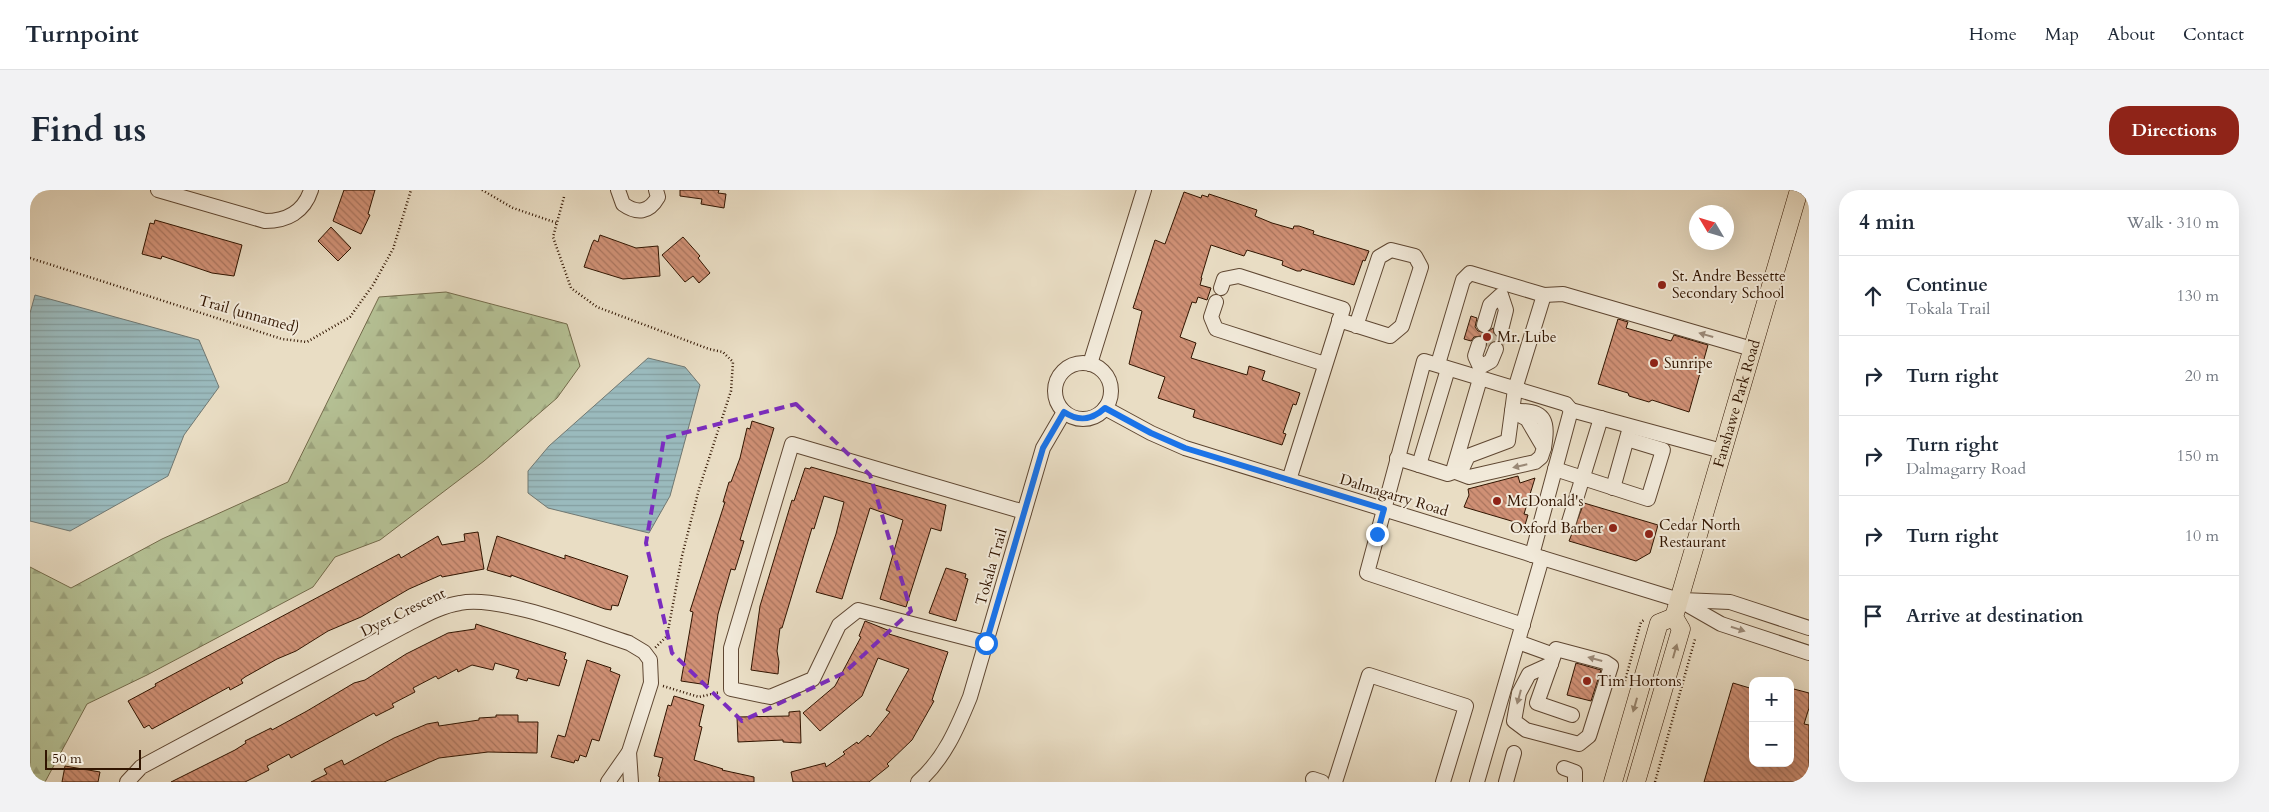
<!DOCTYPE html>
<meta charset="utf-8">
<style>
body{margin:0;font-family:Cardo,serif;background:#f2f2f3;color:#1f2937}
.controls{position:absolute;right:15px;bottom:15px;display:grid;overflow:hidden;border-radius:10px;box-shadow:0 5px 20px #0002}
.controls button{width:45px;height:45px;display:grid;place-items:center;padding:0;border:0;border-bottom:1px solid #e0e1e3;background:#fff;color:#1f2937;font:25px sans-serif}
.compass{position:absolute;left:1659px;top:15px;width:45px;height:45px;border-radius:50%;background:#fff;box-shadow:0 5px 20px #0002;rotate:308deg}
.scale{position:absolute;left:15px;bottom:12px;width:96px;box-sizing:border-box;padding-left:5px;border:2px solid #311501;border-top:0;font-size:14px;line-height:18px;white-space:nowrap;color:#311501;-webkit-text-stroke:4px #f1e9d9;paint-order:stroke}
.stop{position:absolute;width:15px;height:15px;margin:-11px;border:4px solid #1a73e8;border-radius:50%;background:#fff}
.stop.end{background:#1a73e8;border-color:#fff;box-shadow:0 1px 5px #0008}
.list{margin:0;padding:0;list-style:none}
h2{display:flex;justify-content:space-between;align-items:center;height:65px;margin:0;padding:0 20px;font-size:21px}
h2 small{font-size:16px;font-weight:400;color:#747a83}
.list li{display:grid;grid-template-columns:32px 1fr auto;gap:15px;align-items:center;box-sizing:border-box;height:80px;padding:0 20px;border-top:1px solid #e0e1e3}
.list b{display:block;font-size:19px;white-space:nowrap}
.list p{margin:0;font-size:16px;white-space:nowrap;color:#747a83}
.list em{font-size:16px;font-style:normal;color:#747a83}
.icon{flex:none;width:28px;height:28px;fill:none;stroke:currentColor;stroke-width:2;stroke-linecap:round;stroke-linejoin:round}
.map{position:relative;flex:none;width:1779px;height:592px;overflow:hidden;border-radius:20px}
header{display:flex;align-items:center;gap:30px;box-sizing:border-box;height:70px;padding:0 25px;background:#fff;border-bottom:1px solid #e0e1e3}
header strong{font-size:24px}
nav{display:flex;gap:28px;margin-inline-start:auto;font-size:18px}
.intro{display:flex;align-items:center;justify-content:space-between;box-sizing:border-box;height:120px;padding:0 30px}
h1{margin:0;font-size:35px}
.button{padding:12px 22px;border-radius:20px;background:#8f2418;color:#fff;font-size:18px;font-weight:700}
main{display:flex;gap:30px;padding:0 30px}
aside{flex:1;background:#fff;border-radius:20px;box-shadow:0 5px 20px #0002}
.map>svg:first-child{display:block}
.forest{fill:url(#forest-firs);stroke:#736b4b}
.water{fill:url(#water-rules);stroke:#707872}
.building{fill:url(#building-back-hatch);stroke:#311501}
.lines{fill:none;stroke-linecap:round;stroke-linejoin:round}
.minor-tunnel{stroke:#c4b59d;stroke-width:14;stroke-dasharray:14 7;stroke-linecap:butt}
.minor-casing{stroke:#5f4732;stroke-width:16}
.major-casing{stroke:#311501;stroke-width:19}
.path{stroke:#311501;stroke-width:2.5;stroke-dasharray:1 2.5;stroke-linecap:butt}
.minor{stroke:#f1e9d9;stroke-width:14}
.major{stroke:#e9ddc4;stroke-width:18}
.oneway{fill:#9b8a78}
.oneway2{fill:#96836c}
.route{stroke:#1a73e8;stroke-width:6}
.marked{fill:none;stroke:#7b2cbf;stroke-width:4;stroke-dasharray:10 6;stroke-linejoin:round}
.poi-dot{fill:#8f2418;stroke:#f1e9d9;stroke-width:2}
.labels{text-anchor:middle;stroke-width:4;stroke-linejoin:round;paint-order:stroke}
.poi-label{font-size:15px;fill:#311501;stroke:#f1e9d9;text-anchor:start}
.street-label{font-size:15px;fill:#311501;stroke:#f1e9d9}
</style>
<header>
<strong>Turnpoint</strong>
<nav><a>Home</a><a>Map</a><a>About</a><a>Contact</a></nav>
</header>
<div class="intro"><h1>Find us</h1><a class="button">Directions</a></div>
<main>
<div class="map">
<svg width="1779" height="592" viewBox="0 0 1779 592">
<defs>
<pattern id="forest-firs" width="22" height="20" patternUnits="userSpaceOnUse" patternTransform="scale(1.25)"><rect width="22" height="20" fill="#b5c195"/><path d="M5 1l3.5 6h-7zM16 11l3.5 6h-7z" fill="#9ca57f"/></pattern>
<pattern id="water-rules" width="6" height="5" patternUnits="userSpaceOnUse" patternTransform="scale(1.25)"><rect width="6" height="5" fill="#9ababd"/><path d="M0 2.5h6" fill="none" stroke="#859fa1"/></pattern>
<pattern id="building-back-hatch" width="6" height="6" patternUnits="userSpaceOnUse" patternTransform="scale(1.25)"><rect width="6" height="6" fill="#cf9075"/><path d="M-1 5l2 2M0 0l6 6M5-1l2 2" fill="none" stroke="#a9745e"/></pattern>
</defs>
<rect width="100%" height="100%" fill="#e9ddc4"/>
<filter id="stains"><feTurbulence type="fractalNoise" baseFrequency=".004" numOctaves="4"/><feColorMatrix values="0 0 0 0 .2 0 0 0 0 .09 0 0 0 0 .02 0 0 0 .5 -.17"/></filter>
<radialGradient id="worn" r=".72"><stop offset=".6" stop-color="#630" stop-opacity="0"/><stop offset="1" stop-color="#630" stop-opacity=".3"/></radialGradient>
<!-- forest -->
<path class="forest" d="M416 102 537 134 550 176 527 208 454 271 350 350 305 367 283 397 117 485 57 514 15 592H0V377L41 398 132 349 258 292 349 107Z"/>
<!-- water -->
<g class="water">
<path d="M5 105 169 150 189 197 154 245 138 286 40 341 0 331V123Z"/>
<path d="M618 168 655 177 670 195 640 306 619 343 518 318 498 303V281L519 256Z"/>
</g>
<!-- building -->
<g class="building">
<path d="M314 0H345L338 24 340 25 331 44 303 31Z"/>
<path d="M650 0H689L688 3 696 4 694 18 671 14 672 9 650 6Z"/>
<path d="M1154 2 1171 8 1172 5 1178 7 1179 4 1227 20 1225 26 1242 33 1263 39 1264 36H1269L1284 41 1283 44 1339 61 1335 71 1333 70 1324 95 1272 79 1271 81H1267L1252 75 1253 71 1217 60 1214 66 1181 55 1171 88H1172L1170 95 1181 98 1177 110 1168 107 1166 113 1162 112 1150 147 1166 153 1161 168 1217 185 1219 176 1235 181 1232 190 1270 203 1266 215 1263 214 1253 243 1256 244 1252 255 1163 227 1165 220 1128 208 1135 187 1099 174 1112 121 1103 118 1125 50 1135 54Z"/>
<path d="M125 30 212 55 204 86 182 83 132 66 131 69 112 64 120 33 124 34Z"/>
<path d="M301 37 321 58 308 71 288 51Z"/>
<path d="M570 45 606 58 628 56 630 86 593 89 554 77 562 54 564 50 568 52Z"/>
<path d="M653 47 670 66 668 68 680 83 669 93 663 86 655 92 632 65Z"/>
<path d="M1441 126 1447 128 1445 137 1448 141 1456 143 1463 138 1465 147 1475 148 1473 154 1464 150 1457 156 1456 149 1451 146 1444 147 1441 151 1434 149Z"/>
<path d="M1588 129 1598 132 1596 138 1641 151 1644 145 1678 155 1659 222 1622 210 1619 212 1599 206 1598 203 1568 194Z"/>
<path d="M722 231 744 238 710 350 714 351 705 380 701 379 688 424 678 495 651 491 663 422 660 421 695 312H693L699 292H701L710 268 717 238 720 239Z"/>
<path d="M781 277 916 315 911 341 901 338 876 417 850 409 873 330 840 318 812 409 786 402 806 344 814 312 794 306 784 339 782 338 752 438H750L747 461 749 472 748 484 721 480 730 416 762 310 764 311 775 278 780 279Z"/>
<path d="M1488 286 1490 293 1505 288 1494 324 1498 325 1495 335 1434 317 1439 305 1438 299Z"/>
<path d="M1554 313 1628 335 1620 363 1606 371 1539 351Z"/>
<path d="M448 342 454 379 412 387 411 385 379 399 331 427 298 441 266 461 247 469 215 487 211 490 213 493 200 500 199 497 122 539 119 535 114 538 98 511 126 496 125 494 369 364 371 368 408 346 412 355 435 351 434 344Z"/>
<path d="M467 346 535 369V365L598 386 588 416 582 415 581 420 575 419 481 385V387L457 380Z"/>
<path d="M916 378 936 384 935 388 938 389 926 431 899 423Z"/>
<path d="M835 431 860 441 859 444 918 462 902 510 904 511 882 550 857 574 859 576 839 592H763L761 582 795 573 796 577 815 564 813 562 827 552 828 554 838 545 840 547 860 522 856 520 879 479 848 468 832 506 790 541 773 523 805 496 831 447 829 446Z"/>
<path d="M446 434 536 463 534 469 537 470 529 496 498 488 497 491 486 488 489 480 465 473 463 480 442 475 428 482 427 479 408 489 406 486 383 498 385 502 362 514 364 517 346 526 344 523 261 568 259 564 237 576 239 580 215 592H141L205 560 216 553 215 551 241 538 242 540 277 521 324 493 335 490 376 464 418 443 445 439Z"/>
<path d="M557 470 581 478 580 481 590 485 569 551 562 549 556 567 550 565 548 571 545 570 544 573 521 567 528 545 535 547Z"/>
<path d="M1546 473 1571 480 1561 511 1537 505Z"/>
<path d="M1703 493 1723 499V573H1760V498L1779 503V518L1774 534 1779 535V592H1674Z"/>
<path d="M644 506 674 515 669 536 672 537 664 570 693 579 692 580 724 587V592H629L630 587 628 586 633 568 624 566 638 515 641 516Z"/>
<path d="M770 521 771 553 753 552V550L708 552 707 527 759 526V522Z"/>
<path d="M466 525H488V532H508L507 563 458 562 409 568 354 592H281L297 584 294 579 312 570 314 575 364 548 397 534 408 532 409 536 449 530V528L466 527Z"/>
<path d="M35 576 70 582 68 592H32Z"/>
</g>
<g class="lines">
<!-- minor-tunnel -->
<g class="minor-tunnel">
<path d="M1456 156 1461 137"/>
<path d="M1466 159 1471 140"/>
</g>
<defs>
<g id="minor">
<path d="M128 0 235 31C257 31 274 22 281 0"/>
<path d="M588 0 593 14C607 24 619 23 628 7L626 0"/>
<path d="M1191 98 1194 89 1209 86 1313 119 1259 290"/>
<path d="M1514 105 1533 104 1722 159"/>
<path d="M1186 112 1181 127 1186 139 1295 174"/>
<path d="M1309 130 1360 146 1372 136 1391 77 1385 66 1361 60 1349 67 1326 136"/>
<path d="M1454 135 1460 115 1471 105 1476 120 1471 140"/>
<path d="M1449 154 1445 166 1450 177 1461 171 1466 159"/>
<circle cx="1053" cy="201" r="28"/>
<path d="M1060 174 1114 0"/>
<path d="M1450 189 1423 281 1439 287 1505 272 1511 267 1514 258 1497 229 1482 221"/>
<path d="M1075 218 1121 243 1155 258 1649 410 1691 434 1779 463"/>
<path d="M1541 220 1692 261"/>
<path d="M1487 221C1517 220 1518 233 1514 258"/>
<path d="M1367 268 1418 284 1432 279 1438 266 1478 251 1485 199 1514 105 1440 83 1433 90 1408 174"/>
<path d="M1389 275 1418 179"/>
<path d="M1525 279 1618 309 1633 260 1597 249"/>
<path d="M1583 298 1599 241"/>
<path d="M1539 332 1571 228"/>
<path d="M1652 410 1700 412 1779 438"/>
<path d="M1493 435 1337 383 1394 171 1536 214 1541 220 1502 365"/>
<path d="M1488 452 1524 465 1507 513 1542 525"/>
<path d="M956 453 828 420 809 435 783 489 740 507 701 499V458L762 254 994 322"/>
<path d="M1521 474 1499 484 1489 503 1484 531 1496 540 1549 554 1559 546 1581 476 1575 472 1526 459"/>
<path d="M599 562 601 592"/>
<path d="M1534 578 1545 582V592"/>
<path d="M1283 589 1292 592"/>
<path d="M97 592 111 577 374 436C392 427 410 416 430 413 470 405 558 440 599 453L614 462 620 470 621 493 599 562 578 592"/>
<path d="M888 592C914 569 927 539 940 507L1013 258 1034 222"/>
<path d="M1305 592 1339 485 1436 516 1413 592"/>
<path d="M1447 592 1512 368"/>
<path d="M1476 592 1484 563"/>
</g>
<g id="major">
<path d="M1583 592 1629 433 1644 427"/>
<path id="s1" d="M1606 592 1651 439 1644 427 1769 0"/>
</g>
</defs>
<!-- minor casing -->
<use href="#minor" class="minor-casing"/>
<!-- major casing -->
<use href="#major" class="major-casing"/>
<!-- path -->
<g class="path">
<path d="M452 0 483 18 527 33"/>
<path d="M534 7 523 47 541 98 567 117 679 159 693 162 703 172 701 201 669 299 652 366 637 446 625 458"/>
<path d="M0 68 252 149 277 152 320 127 343 95 363 59 381 0"/>
<path d="M1595 491 1611 432 1614 430"/>
<path d="M633 496 669 507 690 502"/>
<path d="M1625 592 1665 449"/>
</g>
<!-- minor -->
<use href="#minor" class="minor"/>
<!-- major -->
<use href="#major" class="major"/>
</g>
<!-- one-way arrows -->
<defs><path id="oneway-solid" d="M-6-.8H1V-3.2L6.5 0L1 3.2V.8H-6Z" transform="scale(1.25)"/></defs>
<g class="oneway">
<use href="#oneway-solid" transform="translate(1676 145) rotate(-164)"/>
<use href="#oneway-solid" transform="translate(1490 276) rotate(167)"/>
<use href="#oneway-solid" transform="translate(1708 439) rotate(18)"/>
<use href="#oneway-solid" transform="translate(1565 469) rotate(-165)"/>
<use href="#oneway-solid" transform="translate(1489 507) rotate(105)"/>
</g>
<g class="oneway2">
<use href="#oneway-solid" transform="translate(1645 461) rotate(-74)"/>
<use href="#oneway-solid" transform="translate(1605 515) rotate(106)"/>
</g>
<g class="lines">
<!-- route -->
<path class="route" d="M956 453 1013 258 1034 222C1049 232 1062 230 1075 218L1121 243 1155 258 1354 319 1347 344"/>
</g>
<!-- marked area -->
<path class="marked" d="M766 214 840 285 881 421 814 483 712 531 642 463 616 353 634 248Z"/>
<!-- markers -->
<g class="poi-dot">
<circle cx="1632" cy="95" r="5"/>
<circle cx="1457" cy="147" r="5"/>
<circle cx="1624" cy="173" r="5"/>
<circle cx="1467" cy="311" r="5"/>
<circle cx="1583" cy="338" r="5"/>
<circle cx="1619" cy="344" r="5"/>
<circle cx="1557" cy="491" r="5"/>
</g>
<g class="labels">
<!-- poi labels -->
<g class="poi-label">
<text x="1642" y="91">St. Andre Bessette<tspan x="1642" dy="17">Secondary School</tspan></text>
<text x="1467" y="152">Mr. Lube</text>
<text x="1634" y="178">Sunripe</text>
<text x="1477" y="316">McDonald's</text>
<text x="1629" y="340">Cedar North<tspan x="1629" dy="17">Restaurant</tspan></text>
<text x="1573" y="343" text-anchor="end">Oxford Barber</text>
<text x="1567" y="496">Tim Hortons</text>
</g>
<!-- street labels -->
<g class="street-label">
<text transform="translate(219 124) rotate(16)" y="5">Trail (unnamed)</text>
<text dy="5" stroke="none"><textPath href="#s1" startOffset="396">Fanshawe Park Road</textPath></text>
<text transform="translate(1364 305) rotate(17)" y="5">Dalmagarry Road</text>
<text transform="translate(961 377) rotate(-74)" y="5">Tokala Trail</text>
<text transform="translate(373 422) rotate(-26)" y="5">Dyer Crescent</text>
</g>
</g>
<rect width="100%" height="100%" filter="url(#stains)"/>
<rect width="100%" height="100%" fill="url(#worn)"/>
</svg>
<div class="controls">
<button>+</button>
<button>−</button>
</div>
<svg class="compass" viewBox="-18 -18 36 36"><path d="M0-13l5 13h-10z" fill="#e53935"/><path d="M0 13l5-13h-10z" fill="#747a83"/></svg>
<div class="scale">50 m</div>
<div class="stop" style="left:956px;top:453px"></div>
<div class="stop end" style="left:1347px;top:344px"></div>
</div>
<aside>
<h2>4 min<small>Walk · 310 m</small></h2>
<ul class="list">
<li><svg class="icon" aria-label="ahead" viewBox="0 0 24 24"><path d="M12 20V5M6 11l6-6 6 6"/></svg><div><b>Continue</b><p>Tokala Trail</p></div><em>130 m</em></li>
<li><svg class="icon" aria-label="right" viewBox="0 0 24 24"><path d="M7 20v-9h11M14 6l5 5-5 5"/></svg><div><b>Turn right</b></div><em>20 m</em></li>
<li><svg class="icon" aria-label="right" viewBox="0 0 24 24"><path d="M7 20v-9h11M14 6l5 5-5 5"/></svg><div><b>Turn right</b><p>Dalmagarry Road</p></div><em>150 m</em></li>
<li><svg class="icon" aria-label="right" viewBox="0 0 24 24"><path d="M7 20v-9h11M14 6l5 5-5 5"/></svg><div><b>Turn right</b></div><em>10 m</em></li>
<li><svg class="icon" aria-label="arrive" viewBox="0 0 24 24"><path d="M6 21V4h12l-3 4 3 4H6"/></svg><div><b>Arrive at destination</b></div></li>
</ul>
</aside>
</main>
